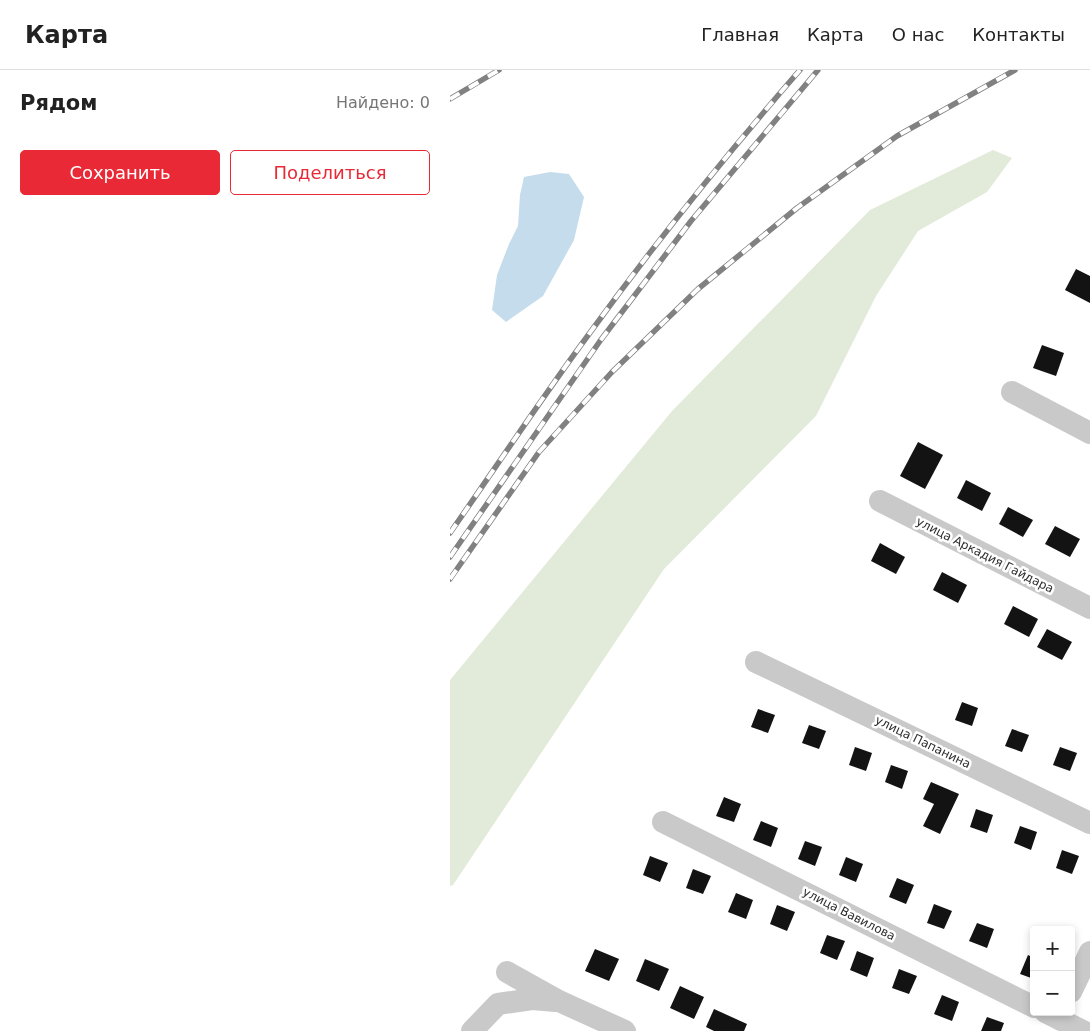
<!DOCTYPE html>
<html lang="ru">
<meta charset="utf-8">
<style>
body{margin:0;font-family:"DejaVu Sans",sans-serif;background:#f6f6f6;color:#222}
.controls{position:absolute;right:15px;bottom:15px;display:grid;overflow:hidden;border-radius:5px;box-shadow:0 2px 8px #0003}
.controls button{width:45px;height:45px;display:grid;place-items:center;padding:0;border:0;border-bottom:1px solid #e0e0e0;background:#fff;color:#222;font:25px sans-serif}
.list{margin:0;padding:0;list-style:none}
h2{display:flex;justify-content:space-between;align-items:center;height:65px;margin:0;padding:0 20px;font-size:21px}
h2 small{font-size:16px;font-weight:400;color:#767676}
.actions{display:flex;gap:10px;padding:15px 20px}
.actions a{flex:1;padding:11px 0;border:1px solid #e92935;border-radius:5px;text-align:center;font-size:18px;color:#e92935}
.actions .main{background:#e92935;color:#fff}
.map{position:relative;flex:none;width:640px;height:961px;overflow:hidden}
header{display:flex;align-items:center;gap:30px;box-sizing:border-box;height:70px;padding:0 25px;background:#fff;border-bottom:1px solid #e0e0e0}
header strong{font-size:24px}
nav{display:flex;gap:28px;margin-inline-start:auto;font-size:18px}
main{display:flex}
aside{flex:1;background:#fff}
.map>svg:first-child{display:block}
.green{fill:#e2ebd9}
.water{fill:#c4dceb}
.building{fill:#131313}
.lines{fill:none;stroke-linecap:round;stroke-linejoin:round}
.minor{stroke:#c9c9c9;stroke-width:22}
.rail-casing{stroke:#818181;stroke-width:5.5}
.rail{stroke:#fff;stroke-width:4;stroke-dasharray:11;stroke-linecap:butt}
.labels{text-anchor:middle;stroke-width:5;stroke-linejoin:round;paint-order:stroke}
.street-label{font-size:12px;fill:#2c2c2c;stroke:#fff}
</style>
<header>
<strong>Карта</strong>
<nav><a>Главная</a><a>Карта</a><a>О нас</a><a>Контакты</a></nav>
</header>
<main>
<aside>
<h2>Рядом<small>Найдено: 0</small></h2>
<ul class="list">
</ul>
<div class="actions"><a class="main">Сохранить</a><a>Поделиться</a></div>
</aside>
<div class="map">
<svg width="640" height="961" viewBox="0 0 640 961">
<rect width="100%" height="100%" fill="#fff"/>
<!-- green -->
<path class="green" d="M543 80 562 88 537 122 468 161 426 226 366 346 214 499 3 815 0 816V610L222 341 420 140Z"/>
<!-- water -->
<path class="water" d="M100 102 119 104 134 127 124 170 93 226 56 252 42 240 47 205 59 174 68 156 70 125 74 107Z"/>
<!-- building -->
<g class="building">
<path d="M626 199 640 206V233L615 220Z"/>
<path d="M592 275 614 283 606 306 583 298Z"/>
<path d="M468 372 493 385 475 419 450 406Z"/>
<path d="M516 410 541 423 532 441 507 428Z"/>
<path d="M558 437 583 450 573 467 549 454Z"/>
<path d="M605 456 630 469 620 487 595 474Z"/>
<path d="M430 473 455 487 446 504 421 491Z"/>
<path d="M492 502 517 515 508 533 483 520Z"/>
<path d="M563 536 588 549 579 567 554 554Z"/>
<path d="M597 559 622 572 612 590 587 577Z"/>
<path d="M512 632 528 638 522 656 505 650Z"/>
<path d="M308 639 325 645 318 663 301 657Z"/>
<path d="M359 655 376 661 369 679 352 673Z"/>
<path d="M562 659 579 665 572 682 555 676Z"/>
<path d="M405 677 422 683 416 701 399 695Z"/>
<path d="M610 677 627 683 620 701 603 695Z"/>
<path d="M441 695 458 701 452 719 435 712Z"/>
<path d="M481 712 509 724 490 764 473 756 484 734 473 729Z"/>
<path d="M274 727 291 734 284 752 266 746Z"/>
<path d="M526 739 543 745 537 763 520 757Z"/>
<path d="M311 751 328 758 321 777 303 770Z"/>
<path d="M570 756 587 762 581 780 564 773Z"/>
<path d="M355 771 372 777 365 796 348 789Z"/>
<path d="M612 780 629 786 622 804 606 798Z"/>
<path d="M200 786 218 793 210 812 193 805Z"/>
<path d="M396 787 413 794 406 812 389 805Z"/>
<path d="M243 799 261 806 253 824 236 818Z"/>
<path d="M447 808 464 815 456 834 439 827Z"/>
<path d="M286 823 303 830 296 849 278 842Z"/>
<path d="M484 834 502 841 494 859 477 853Z"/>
<path d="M327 835 345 842 337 861 320 854Z"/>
<path d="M527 853 544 859 537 878 519 871Z"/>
<path d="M377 865 395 871 387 890 370 883Z"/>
<path d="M145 879 169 889 159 911 135 901Z"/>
<path d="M407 881 424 888 417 907 400 900Z"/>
<path d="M578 885 584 888V909L570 904Z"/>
<path d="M195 889 219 899 209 921 186 911Z"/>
<path d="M449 899 467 906 459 924 442 918Z"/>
<path d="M230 916 254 927 244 949 220 938Z"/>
<path d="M492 925 509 932 502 951 484 944Z"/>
<path d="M264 939 297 954 294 961H264L256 957Z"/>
<path d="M537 947 554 953 551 961H531Z"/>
</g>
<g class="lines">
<!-- minor -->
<g class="minor">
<path d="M562 322 640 363"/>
<path d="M430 431 640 538"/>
<path d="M306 592 640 753"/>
<path d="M213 752 584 937"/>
<path d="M57 902 109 931 175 961"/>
<path d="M621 922 640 882"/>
<path d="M595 942 633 961"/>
<path d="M22 961 48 934 82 929 106 931"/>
</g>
<defs>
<g id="rail">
<path d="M0 29 49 0"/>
<path d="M0 463C46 397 91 329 139 264 205 173 276 85 350 0"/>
<path d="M0 487 150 271 241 151 368 0"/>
<path d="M0 509 89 382 162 302 248 219 347 138 447 66 565 0"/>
</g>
</defs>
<!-- rail casing -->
<use href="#rail" class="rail-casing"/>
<!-- rail -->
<use href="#rail" class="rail"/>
</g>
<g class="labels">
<!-- street labels -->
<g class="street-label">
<text transform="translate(535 485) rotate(27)" y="4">улица Аркадия Гайдара</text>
<text transform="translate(473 672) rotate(26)" y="4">улица Папанина</text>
<text transform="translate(399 844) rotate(27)" y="4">улица Вавилова</text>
</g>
</g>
</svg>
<div class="controls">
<button>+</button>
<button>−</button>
</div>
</div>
</main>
